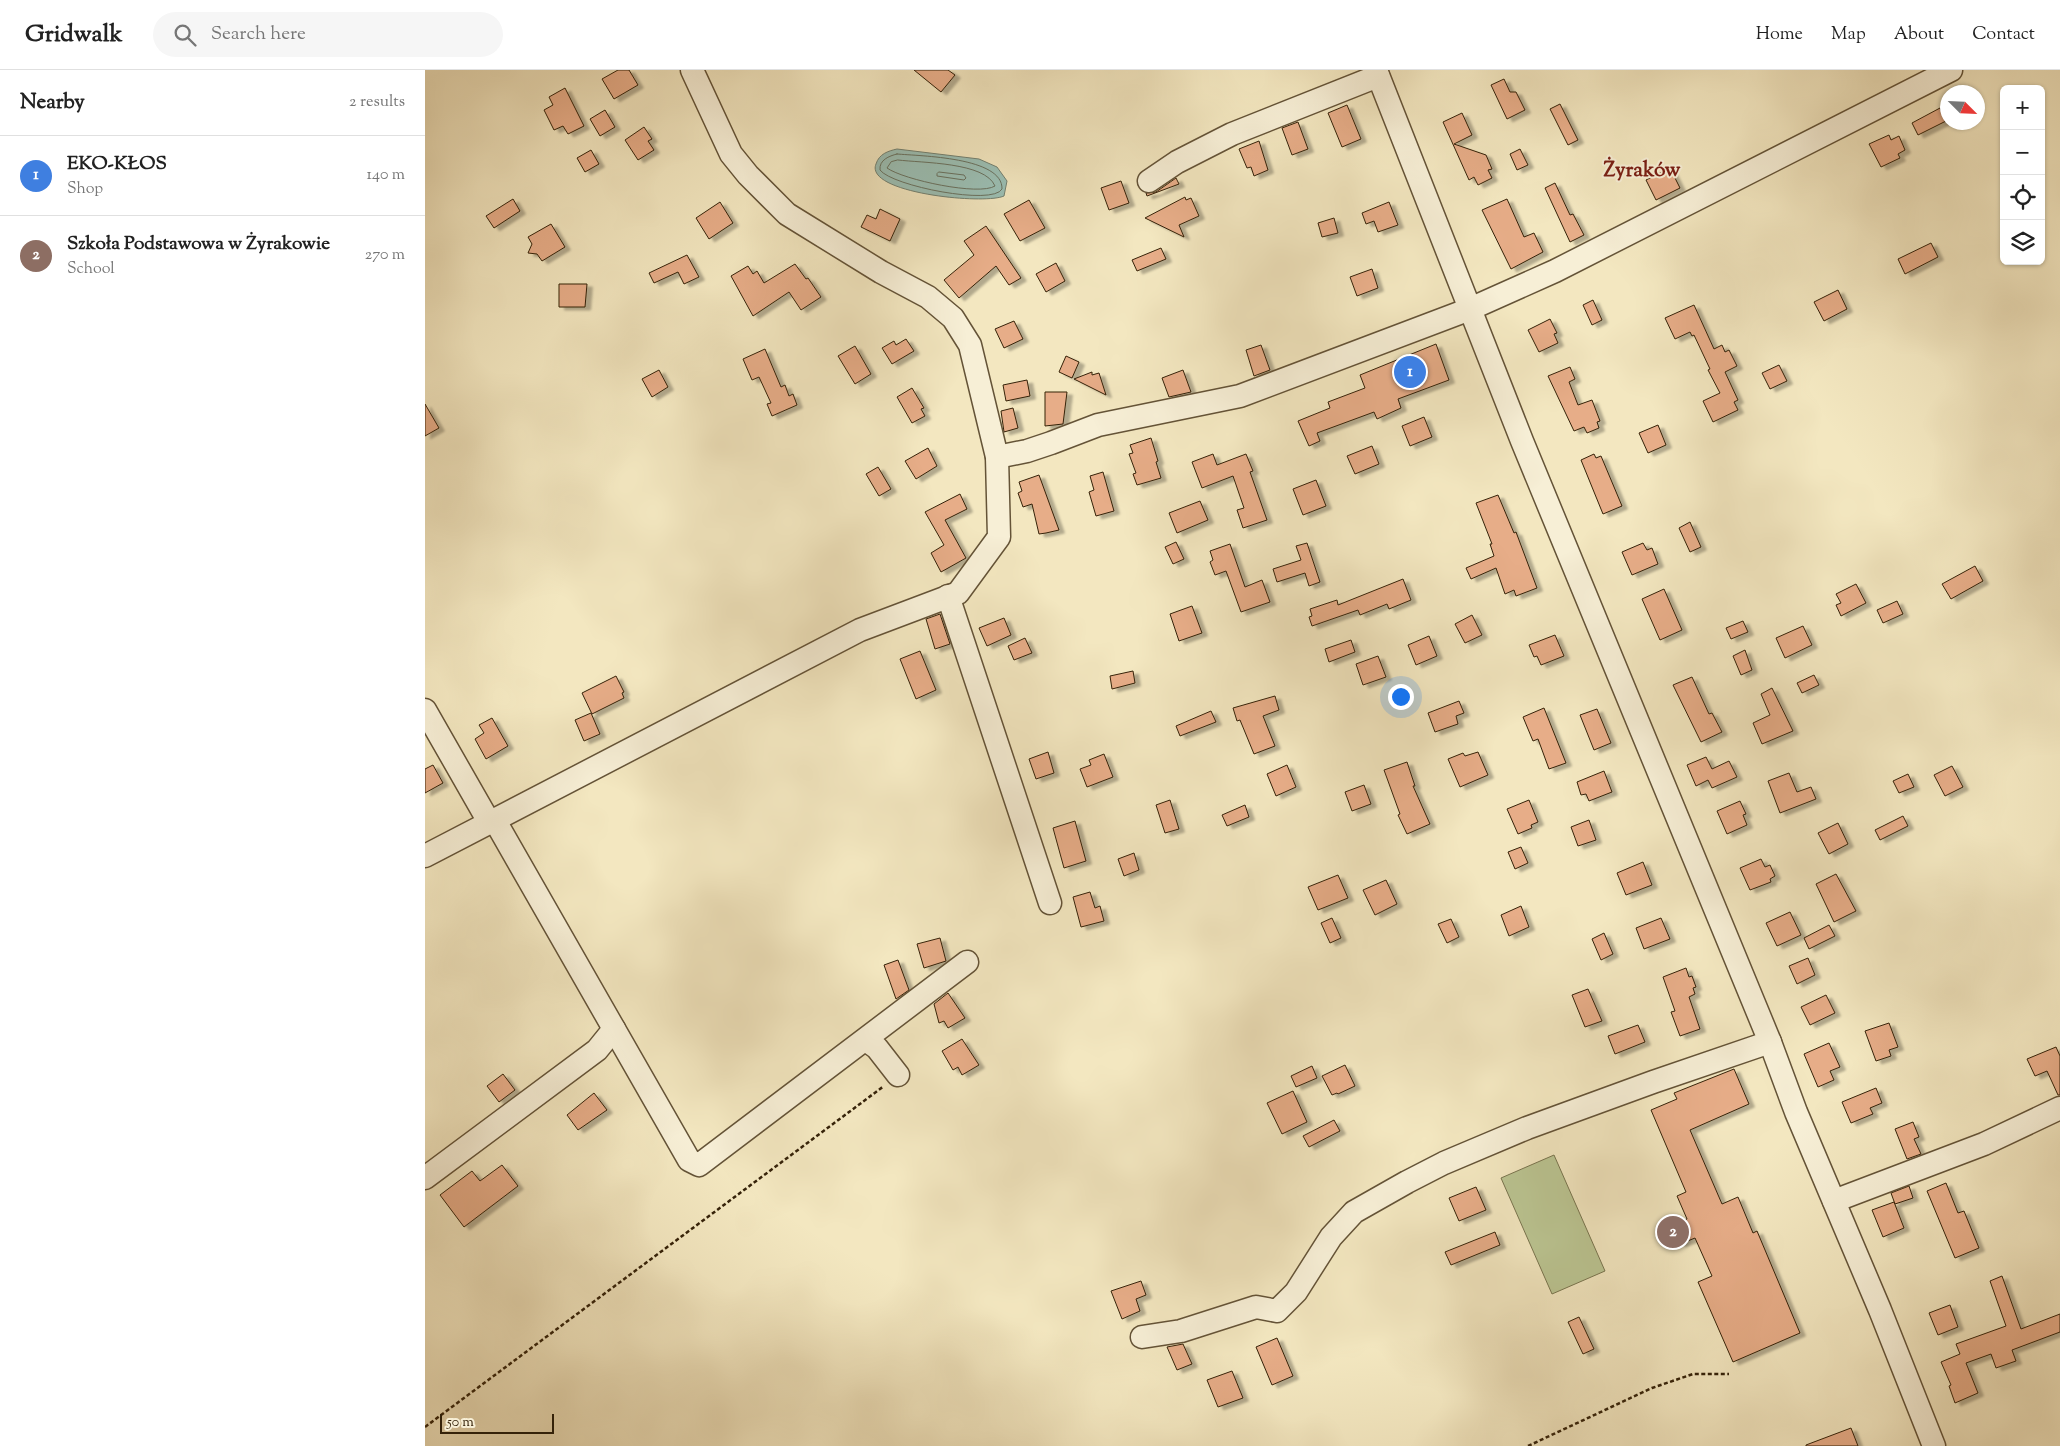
<!DOCTYPE html>
<meta charset="utf-8">
<style>
body{margin:0;font-family:"Sorts Mill Goudy",serif;background:#f6f6f6;color:#222}
.controls{position:absolute;right:15px;top:15px;display:grid;overflow:hidden;border-radius:8px;box-shadow:0 1px 4px #0004}
.controls button{width:45px;height:45px;display:grid;place-items:center;padding:0;border:0;border-bottom:1px solid #e0e0e0;background:#fff;color:#222;font:25px sans-serif}
.compass{position:absolute;left:1515px;top:15px;width:45px;height:45px;border-radius:50%;background:#fff;box-shadow:0 1px 4px #0004;rotate:114deg}
.scale{position:absolute;left:15px;bottom:12px;width:114px;box-sizing:border-box;padding-left:5px;border:2px solid #352209;border-top:0;font-size:14px;line-height:18px;white-space:nowrap;color:#352209;-webkit-text-stroke:4px #f7efd6;paint-order:stroke}
.you{position:absolute;left:975px;top:626px;width:18px;height:18px;margin:-12px;border:4px solid #fff;border-radius:50%;background:#1a73e8;box-shadow:0 0 0 8px #1a73e833}
.badge{display:grid;place-items:center;width:32px;height:32px;border-radius:50%;background:#0f766e;color:#fff;font-size:16px;font-weight:700}
.pin{position:absolute;translate:-50% -50%;border:2px solid #fff;box-shadow:0 1px 5px #0006}
.list{margin:0;padding:0;list-style:none}
h2{display:flex;justify-content:space-between;align-items:center;height:65px;margin:0;padding:0 20px;font-size:21px}
h2 small{font-size:16px;font-weight:400;color:#767676}
.list li{display:grid;grid-template-columns:32px 1fr auto;gap:15px;align-items:center;box-sizing:border-box;height:80px;padding:0 20px;border-top:1px solid #e0e0e0}
.list b{display:block;font-size:19px;white-space:nowrap}
.list p{margin:0;font-size:16px;white-space:nowrap;color:#767676}
.list em{font-size:16px;font-style:normal;color:#767676}
.icon{flex:none;width:28px;height:28px;fill:none;stroke:currentColor;stroke-width:2;stroke-linecap:round;stroke-linejoin:round}
.map{position:relative;flex:none;width:1635px;height:1376px;overflow:hidden}
header{display:flex;align-items:center;gap:30px;box-sizing:border-box;height:70px;padding:0 25px;background:#fff;border-bottom:1px solid #e0e0e0}
header strong{font-size:24px}
nav{display:flex;gap:28px;margin-inline-start:auto;font-size:18px}
.search{width:350px;height:45px;background:#f6f6f6;display:flex;align-items:center;gap:12px;box-sizing:border-box;padding:0 18px;border-radius:28px;color:#767676;font-size:19px}
main{display:flex}
aside{flex:1;background:#fff}
.map>svg:first-child{display:block}
.green{fill:#bbc592;stroke:#78744e}
.water{fill:#9bbfb4;stroke:#728070}
.lines{fill:none;stroke-linecap:round;stroke-linejoin:round}
.shore{stroke:#68705e;stroke-width:1}
.building{fill:#e7ad88;stroke:#352209;filter:url(#shadow)}
.minor-casing{stroke:#645337;stroke-width:25}
.path{stroke:#352209;stroke-width:2.5;stroke-dasharray:4 2.5;stroke-linecap:butt}
.minor{stroke:#f7efd6;stroke-width:22}
.labels{text-anchor:middle;stroke-width:4;stroke-linejoin:round;paint-order:stroke}
.quarter-label{font-size:21px;font-weight:bold;fill:#7a1f14;stroke:#f7efd6}
</style>
<header>
<strong>Gridwalk</strong>
<div class="search"><svg class="icon" aria-label="search" viewBox="0 0 24 24"><circle cx="10" cy="10" r="6"/><path d="M15 15l6 6"/></svg>Search here</div>
<nav><a>Home</a><a>Map</a><a>About</a><a>Contact</a></nav>
</header>
<main>
<aside>
<h2>Nearby<small>2 results</small></h2>
<ul class="list">
<li><span class="badge" style="background:#3f7fe0">1</span><div><b>EKO-KŁOS</b><p>Shop</p></div><em>140 m</em></li>
<li><span class="badge" style="background:#8d6e63">2</span><div><b>Szkoła Podstawowa w Żyrakowie</b><p>School</p></div><em>270 m</em></li>
</ul>
</aside>
<div class="map">
<svg width="1635" height="1376" viewBox="0 0 1635 1376">
<defs>
<filter id="shadow"><feDropShadow dx="5.5" dy="3" stdDeviation="1" flood-color="#0004"/></filter>
</defs>
<rect width="100%" height="100%" fill="#f3e7c0"/>
<filter id="stains"><feTurbulence type="fractalNoise" baseFrequency=".004" numOctaves="4"/><feColorMatrix values="0 0 0 0 .2 0 0 0 0 .09 0 0 0 0 .02 0 0 0 .5 -.17"/></filter>
<radialGradient id="worn" r=".72"><stop offset=".6" stop-color="#630" stop-opacity="0"/><stop offset="1" stop-color="#630" stop-opacity=".3"/></radialGradient>
<!-- green -->
<path class="green" d="M1129 1085 1180 1201 1127 1224 1076 1108Z"/>
<!-- water -->
<path class="water" d="M472 79 554 89 572 97 582 111 579 126C559 135 439 123 451 94 454 84 463 81 472 79Z"/>
<g class="lines">
<!-- shore -->
<g class="shore">
<path d="M472 84C495 86 578 87 577 119 568 136 467 116 455 100 454 90 464 86 472 84Z"/>
<path d="M473 90C497 93 560 92 570 116 554 126 479 110 462 98L466 92Z"/>
<path d="M514 102 539 105 541 108 539 110 512 106V104Z"/>
</g>
</g>
<!-- building -->
<g class="building">
<path d="M193 0H204L213 15 189 29 177 9Z"/>
<path d="M489 0H523L530 5 516 22Z"/>
<path d="M1079 9 1085 22H1091L1100 40 1082 49 1066 15Z"/>
<path d="M140 18 159 56 143 64 138 56 129 60 119 40 128 35 124 27Z"/>
<path d="M1135 34 1153 70 1143 75 1125 39Z"/>
<path d="M922 35 936 69 917 77 903 43Z"/>
<path d="M1515 38 1521 51 1493 65 1487 53Z"/>
<path d="M180 40 190 57 175 66 165 49Z"/>
<path d="M1037 43 1047 65 1029 74 1061 85 1067 99 1063 100 1067 108 1053 115 1049 107 1044 110 1018 52Z"/>
<path d="M873 52 883 79 867 85 857 58Z"/>
<path d="M219 57 227 69 223 71 229 80 213 90 200 70Z"/>
<path d="M1464 65 1466 70 1474 66 1480 80 1473 84 1475 88 1456 97 1444 74Z"/>
<path d="M834 71 843 100 829 106 826 97 822 98 814 79Z"/>
<path d="M1095 79 1103 95 1092 100 1085 84Z"/>
<path d="M166 80 174 94 160 102 152 88Z"/>
<path d="M1245 98 1255 118 1231 130 1221 110Z"/>
<path d="M751 108 754 114 722 126 721 123 731 122Z"/>
<path d="M696 111 704 133 684 140 676 118Z"/>
<path d="M1130 113 1145 145 1148 144 1159 165 1145 172 1120 118Z"/>
<path d="M760 127 761 130 766 128 774 146 754 155 759 167 720 148Z"/>
<path d="M88 129 95 141 69 158 61 146Z"/>
<path d="M1082 129 1099 167 1109 163 1118 182 1086 199 1057 140Z"/>
<path d="M604 130 620 158 595 171 579 144Z"/>
<path d="M295 132 308 153 284 169 271 148Z"/>
<path d="M964 132 973 155 953 162 949 151 941 154 937 143Z"/>
<path d="M455 139 475 149 465 171 436 157 442 145 451 149Z"/>
<path d="M909 148 913 163 897 167 893 153Z"/>
<path d="M126 154 140 177 117 191 112 184 103 183 107 174 103 167Z"/>
<path d="M561 156 596 208 584 215 571 196 534 228 519 210 549 185 539 171Z"/>
<path d="M1506 173 1513 187 1480 204 1473 189Z"/>
<path d="M736 178 741 189 712 201 707 190Z"/>
<path d="M262 185 274 207 259 214 253 202 229 213 224 203Z"/>
<path d="M631 193 640 211 621 222 611 204Z"/>
<path d="M370 194 381 209 383 208 396 227 376 240 364 222 328 246 306 206 323 196 328 204 332 201 339 213Z"/>
<path d="M947 199 953 218 932 226 925 207Z"/>
<path d="M134 214H162L160 237H134Z"/>
<path d="M1413 220 1422 239 1399 251 1389 232Z"/>
<path d="M1168 230 1177 250 1167 255 1158 235Z"/>
<path d="M1269 235 1289 279 1297 275 1300 282 1304 280 1312 296 1300 302 1313 330 1309 332 1313 340 1288 352 1278 331 1295 323 1283 300 1285 299 1269 265 1267 266 1265 262 1250 269 1240 248Z"/>
<path d="M1125 249 1132 263 1129 264 1133 273 1114 282 1103 260Z"/>
<path d="M589 251 598 269 579 278 570 259Z"/>
<path d="M481 269 489 281 467 294 457 278 469 271 471 275Z"/>
<path d="M1011 274 1024 310 973 329 976 338 952 349 949 342 892 363 895 371 884 376 873 351 905 338 903 332 940 318 935 305Z"/>
<path d="M836 275 845 300 829 306 821 280Z"/>
<path d="M430 276 446 304 430 314 413 286Z"/>
<path d="M340 279 356 317 360 315 364 326 368 324 372 335 347 346 342 334 346 333 334 307 327 310 318 289Z"/>
<path d="M641 286 654 292 647 308 634 302Z"/>
<path d="M1354 295 1362 311 1345 319 1337 303Z"/>
<path d="M1145 297 1150 309 1144 312 1153 335 1167 330 1175 351 1172 352 1174 358 1162 363 1159 357 1149 361 1123 306Z"/>
<path d="M234 300 243 317 227 327 217 309Z"/>
<path d="M758 300 766 322 744 327 737 308Z"/>
<path d="M667 302V305L674 303 681 325 649 309Z"/>
<path d="M602 310 605 326 581 331 578 315Z"/>
<path d="M487 318 499 338 496 339 500 346 487 353 472 327Z"/>
<path d="M620 322H642L638 354 620 356Z"/>
<path d="M0 334 14 358 0 366Z"/>
<path d="M588 338 593 358 579 362 576 341Z"/>
<path d="M999 347 1007 367 985 376 977 356Z"/>
<path d="M1233 355 1241 375 1223 383 1214 363Z"/>
<path d="M726 368 733 391 731 392 736 408 712 415 708 404 711 403 704 384 708 383 705 375Z"/>
<path d="M947 376 954 394 930 404 922 386Z"/>
<path d="M503 378 512 396 491 409 480 391Z"/>
<path d="M788 384 792 395 821 384 828 401 825 402 842 450 818 458 812 440 819 438 808 406 777 418 767 392Z"/>
<path d="M1169 384 1171 388 1176 386 1197 436 1178 444 1156 390Z"/>
<path d="M453 397 466 419 454 426 441 404Z"/>
<path d="M678 402 689 441 671 446 664 422 669 420 665 406Z"/>
<path d="M614 405 634 460 621 463 614 464 607 434 598 437 593 423 597 421 594 412Z"/>
<path d="M891 410 901 436 878 445 868 419Z"/>
<path d="M535 424 542 439 520 450 541 488 516 502 506 483 519 475 500 442Z"/>
<path d="M1073 425 1089 463 1091 462 1112 518 1091 526 1089 520 1080 524 1071 498 1046 509 1041 498 1069 486 1065 474H1067L1051 433Z"/>
<path d="M775 431 783 450 752 463 744 443Z"/>
<path d="M1265 452 1276 477 1265 482 1254 458Z"/>
<path d="M751 472 759 489 748 494 740 477Z"/>
<path d="M882 473 895 512 884 516 880 503 852 512 848 499 876 490 871 476Z"/>
<path d="M1218 473 1222 480 1227 478 1233 494 1207 505 1197 482Z"/>
<path d="M805 474 820 517 837 510 845 532 816 542 801 501 790 505 785 492 788 490 785 481Z"/>
<path d="M1550 496 1558 511 1526 529 1517 514Z"/>
<path d="M978 509 986 530 964 539 962 534 935 545 933 540 887 556 884 547 887 546 885 539 912 530 913 535Z"/>
<path d="M1431 514 1441 533 1416 546 1411 535 1416 533 1411 524Z"/>
<path d="M1239 519 1257 560 1235 570 1217 529Z"/>
<path d="M1472 531 1478 544 1458 553 1452 540Z"/>
<path d="M767 536 777 563 754 571 745 544Z"/>
<path d="M515 544 525 574 510 579 501 549Z"/>
<path d="M1047 545 1057 565 1040 573 1030 554Z"/>
<path d="M579 548 586 565 562 576 554 558Z"/>
<path d="M1318 551 1323 562 1306 569 1301 558Z"/>
<path d="M1378 556 1387 575 1360 588 1351 568Z"/>
<path d="M1130 565 1139 586 1116 595 1112 586 1109 587 1104 575Z"/>
<path d="M1004 566 1012 586 991 595 983 575Z"/>
<path d="M600 568 607 583 589 590 583 576Z"/>
<path d="M926 570 930 582 904 592 900 579Z"/>
<path d="M1320 580 1327 600 1316 605 1308 586Z"/>
<path d="M495 581 511 620 491 629 475 589Z"/>
<path d="M953 586 961 607 938 615 931 594Z"/>
<path d="M708 601 710 613 687 619 685 606Z"/>
<path d="M1389 605 1394 615 1377 623 1372 613Z"/>
<path d="M191 606 199 622 197 623 199 628 167 644 157 623Z"/>
<path d="M1267 607 1284 644 1287 643 1297 662 1276 672 1248 615Z"/>
<path d="M1347 618 1368 661 1337 674 1328 653 1345 645 1336 624Z"/>
<path d="M850 626 854 640 838 646 850 676 829 684 815 650 812 651 808 638Z"/>
<path d="M1034 631 1039 643 1031 646 1033 654 1010 662 1003 643Z"/>
<path d="M1119 638 1141 693 1124 699 1113 669 1108 671 1098 647Z"/>
<path d="M1172 639 1186 673 1169 680 1155 645Z"/>
<path d="M786 641 791 652 755 666 751 656Z"/>
<path d="M166 643 175 664 159 671 150 650Z"/>
<path d="M67 648 83 676 61 689 50 669 59 663 54 655Z"/>
<path d="M623 682 629 703 611 709 604 689Z"/>
<path d="M1053 682 1063 705 1035 717 1023 689 1038 683 1040 686Z"/>
<path d="M679 684 688 707 662 717 655 699 666 695 664 690Z"/>
<path d="M1281 687 1287 699 1304 691 1312 707 1287 718 1283 710 1271 716 1262 695Z"/>
<path d="M982 692 990 716H988L1005 754 982 764 973 745 975 744 959 700Z"/>
<path d="M8 695 18 713 0 723V699Z"/>
<path d="M862 695 871 717 851 726 842 704Z"/>
<path d="M1527 696 1538 717 1520 726 1509 705Z"/>
<path d="M1179 701 1187 722 1164 731 1161 724 1156 725 1152 712Z"/>
<path d="M1364 703 1372 722 1386 717 1391 729 1355 743 1343 711Z"/>
<path d="M1483 704 1489 717 1474 723 1468 711Z"/>
<path d="M939 715 946 734 927 741 920 722Z"/>
<path d="M745 730 754 759 740 763 731 735Z"/>
<path d="M1104 730 1113 752 1106 755 1107 758 1093 764 1082 739Z"/>
<path d="M1315 731 1321 744 1318 745 1322 755 1302 764 1292 741Z"/>
<path d="M820 735 824 747 802 756 797 745Z"/>
<path d="M1478 746 1483 756 1455 770 1450 760Z"/>
<path d="M1164 750 1171 770 1153 776 1146 757Z"/>
<path d="M650 751 661 791 639 798 628 758Z"/>
<path d="M1413 753 1423 774 1404 784 1393 763Z"/>
<path d="M1096 777 1103 793 1090 799 1083 782Z"/>
<path d="M709 783 714 800 699 806 693 789Z"/>
<path d="M1336 789 1340 797 1345 795 1350 806 1345 809 1346 812 1325 820 1315 798Z"/>
<path d="M1218 792 1227 815 1201 825 1192 803Z"/>
<path d="M1411 804 1431 841 1409 852 1391 814Z"/>
<path d="M913 805 923 828 893 840 883 817Z"/>
<path d="M961 810 972 834 950 845 938 820Z"/>
<path d="M665 822 670 838 675 836 679 851 656 857 648 827Z"/>
<path d="M1096 836 1104 857 1084 866 1076 845Z"/>
<path d="M1365 842 1376 865 1352 876 1341 853Z"/>
<path d="M907 848 916 868 905 873 896 853Z"/>
<path d="M1236 848 1245 869 1219 879 1211 858Z"/>
<path d="M1026 849 1034 867 1022 873 1013 854Z"/>
<path d="M1404 855 1410 866 1384 879 1379 868Z"/>
<path d="M1179 863 1188 884 1176 890 1167 869Z"/>
<path d="M515 868 521 891 499 898 492 874Z"/>
<path d="M1383 888 1390 905 1372 914 1364 896Z"/>
<path d="M473 890 484 920 471 929 459 895Z"/>
<path d="M1261 898 1264 907 1267 906 1271 917 1268 918 1270 924 1264 927 1275 959 1255 966 1246 942 1250 941 1238 907Z"/>
<path d="M1163 919 1177 951 1160 957 1147 925Z"/>
<path d="M523 923 540 948 523 958 519 951 514 953 509 934Z"/>
<path d="M1401 925 1410 943 1385 955 1376 937Z"/>
<path d="M1464 953 1473 977 1464 980 1466 986 1451 991 1440 961Z"/>
<path d="M1213 955 1220 972 1190 984 1183 966Z"/>
<path d="M537 969 554 995 537 1005 533 997 528 1000 517 981Z"/>
<path d="M1404 973 1415 997 1405 1001 1409 1010 1393 1017 1379 984Z"/>
<path d="M1631 977 1635 986V1025H1633L1622 1001 1610 1006 1602 989Z"/>
<path d="M920 995 930 1016 913 1024 912 1023 907 1025 897 1006Z"/>
<path d="M887 996 892 1008 871 1017 866 1006Z"/>
<path d="M1309 999 1324 1034 1265 1060 1297 1134 1313 1127 1328 1163 1332 1161 1375 1263 1308 1292 1273 1212 1287 1206 1270 1168 1255 1174 1247 1156 1262 1149 1252 1126 1261 1122 1226 1040 1252 1029 1249 1023Z"/>
<path d="M78 1004 90 1020 74 1032 62 1016Z"/>
<path d="M1451 1018 1457 1033 1445 1038 1448 1044 1426 1053 1417 1032Z"/>
<path d="M868 1021 882 1052 857 1064 842 1033Z"/>
<path d="M169 1023 182 1040 153 1060 142 1045Z"/>
<path d="M909 1050 915 1061 884 1077 878 1066Z"/>
<path d="M1488 1052 1494 1067 1489 1069 1496 1084 1482 1089 1470 1059Z"/>
<path d="M77 1095 93 1116 39 1157 15 1125 47 1101 55 1111Z"/>
<path d="M1521 1113 1533 1143 1539 1141 1554 1178 1530 1188 1502 1121Z"/>
<path d="M1484 1116 1488 1128 1470 1134 1466 1123Z"/>
<path d="M1051 1117 1061 1140 1034 1151 1024 1128Z"/>
<path d="M1469 1132 1479 1158 1458 1167 1447 1140Z"/>
<path d="M1070 1162 1075 1175 1026 1195 1020 1182Z"/>
<path d="M1577 1206 1596 1259 1635 1244V1262L1587 1280 1591 1291 1571 1298 1566 1284 1541 1293 1553 1323 1530 1333 1524 1316 1526 1315 1516 1292 1535 1284 1531 1274 1581 1256 1565 1211Z"/>
<path d="M716 1211 721 1225 711 1229 715 1241 697 1249 686 1221Z"/>
<path d="M1525 1235 1533 1257 1513 1265 1504 1243Z"/>
<path d="M1154 1247 1169 1279 1158 1284 1143 1252Z"/>
<path d="M852 1268 868 1306 847 1315 831 1277Z"/>
<path d="M758 1274 767 1294 752 1300 742 1277Z"/>
<path d="M807 1301 818 1328 793 1337 782 1310Z"/>
<path d="M1426 1358 1433 1376H1381V1375Z"/>
</g>
<g class="lines">
<defs>
<g id="minor">
<path d="M951 0 1097 371 1345 972 1371 1042 1455 1240 1509 1376"/>
<path d="M724 111 752 92 807 64 953 6"/>
<path d="M572 387 602 381 626 373 673 355 815 326 1045 239 1130 201 1526 0"/>
<path d="M523 526 625 833"/>
<path d="M0 640 64 752"/>
<path d="M69 749 264 1090 274 1095 542 892"/>
<path d="M0 786 435 560 533 523 574 467 572 387 545 275 528 248 503 227 456 202 362 144 323 105 306 84 267 0"/>
<path d="M441 970 452 978 473 1005"/>
<path d="M0 1108 172 980 189 959"/>
<path d="M1409 1131 1559 1074 1635 1038"/>
<path d="M717 1267 756 1261 831 1237 852 1241 871 1222 906 1167 929 1142 982 1112 1019 1093 1102 1058 1228 1012 1345 972"/>
</g>
</defs>
<!-- minor casing -->
<use href="#minor" class="minor-casing"/>
<!-- path -->
<g class="path">
<path d="M0 1357 459 1016"/>
<path d="M1103 1376 1227 1318 1268 1304H1304"/>
</g>
<!-- minor -->
<use href="#minor" class="minor"/>
</g>
<g class="labels">
<!-- quarter labels -->
<g class="quarter-label">
<text x="1217" y="106">Żyraków</text>
</g>
</g>
<rect width="100%" height="100%" filter="url(#stains)"/>
<rect width="100%" height="100%" fill="url(#worn)"/>
</svg>
<div class="controls">
<button>+</button>
<button>−</button>
<button><svg class="icon" aria-label="locate" viewBox="0 0 24 24"><circle cx="12" cy="12" r="6"/><path d="M12 2v4M12 18v4M2 12h4M18 12h4"/></svg></button>
<button><svg class="icon" aria-label="layers" viewBox="0 0 24 24"><path d="M12 4l9 5-9 5-9-5zM3 14l9 5 9-5"/></svg></button>
</div>
<svg class="compass" viewBox="-18 -18 36 36"><path d="M0-13l5 13h-10z" fill="#e53935"/><path d="M0 13l5-13h-10z" fill="#767676"/></svg>
<div class="scale">50 m</div>
<div class="you"></div>
<div class="pin badge" style="left:985px;top:302px;background:#3f7fe0">1</div>
<div class="pin badge" style="left:1248px;top:1162px;background:#8d6e63">2</div>
</div>
</main>
